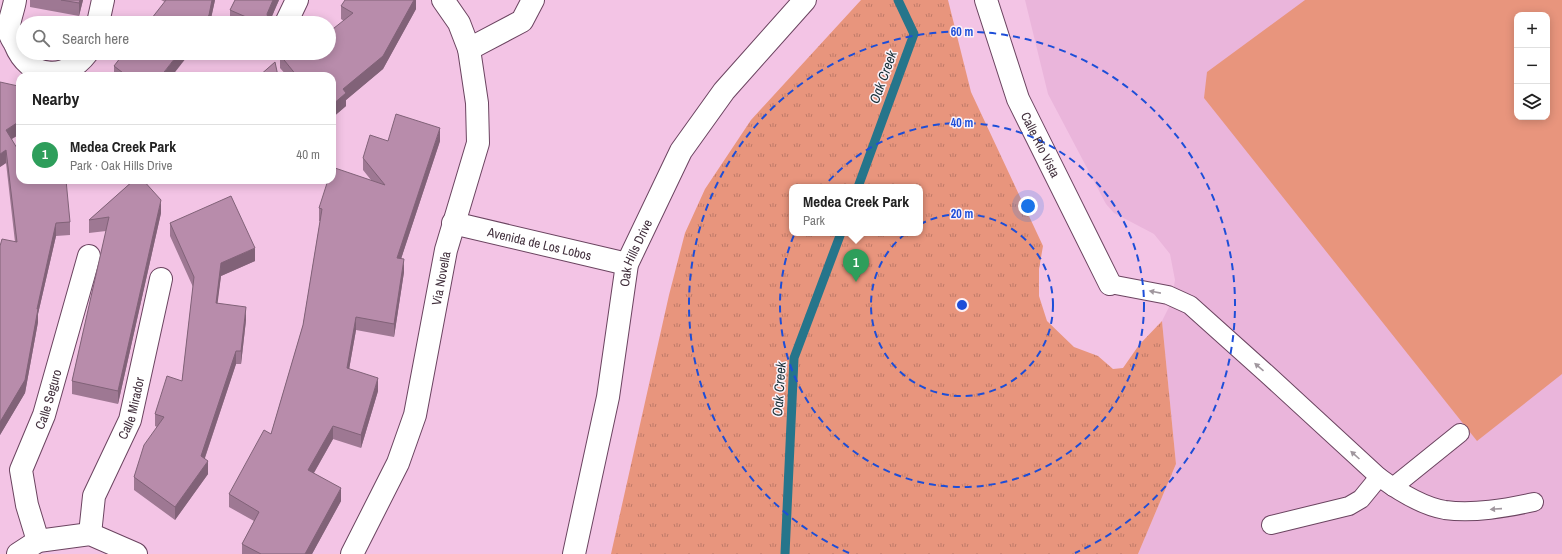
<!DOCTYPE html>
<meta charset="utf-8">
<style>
body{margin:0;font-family:"Archivo Narrow",sans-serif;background:#f2f2f2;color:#222}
.controls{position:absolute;right:12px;top:12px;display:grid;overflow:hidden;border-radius:8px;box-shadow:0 2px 10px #0003}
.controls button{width:36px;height:36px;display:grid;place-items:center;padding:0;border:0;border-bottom:1px solid #e0e0e0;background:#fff;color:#222;font:20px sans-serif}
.you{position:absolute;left:1028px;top:206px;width:14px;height:14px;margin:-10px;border:3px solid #fff;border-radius:50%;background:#1a73e8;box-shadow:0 0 0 6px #1a73e833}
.badge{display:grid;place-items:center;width:26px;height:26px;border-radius:50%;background:#2563eb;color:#fff;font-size:13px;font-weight:700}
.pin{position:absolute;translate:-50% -33px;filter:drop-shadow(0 1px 2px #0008)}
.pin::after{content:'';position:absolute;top:21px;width:14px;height:12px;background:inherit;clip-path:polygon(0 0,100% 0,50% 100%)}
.popup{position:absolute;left:789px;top:184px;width:134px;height:52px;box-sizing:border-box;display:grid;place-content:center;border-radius:8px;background:#fff;filter:drop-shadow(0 1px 3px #0005);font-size:13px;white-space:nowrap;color:#767676}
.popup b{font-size:15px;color:#222}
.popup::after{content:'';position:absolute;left:50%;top:100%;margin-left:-8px;border:8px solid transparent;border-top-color:#fff}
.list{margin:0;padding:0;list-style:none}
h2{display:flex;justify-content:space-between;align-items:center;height:52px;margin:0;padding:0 16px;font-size:17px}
h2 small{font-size:13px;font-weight:400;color:#767676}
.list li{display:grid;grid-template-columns:26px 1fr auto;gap:12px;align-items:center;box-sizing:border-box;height:60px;padding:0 16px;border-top:1px solid #e0e0e0}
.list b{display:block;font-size:15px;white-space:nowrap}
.list p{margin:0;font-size:13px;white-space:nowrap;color:#767676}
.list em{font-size:13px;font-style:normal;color:#767676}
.icon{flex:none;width:22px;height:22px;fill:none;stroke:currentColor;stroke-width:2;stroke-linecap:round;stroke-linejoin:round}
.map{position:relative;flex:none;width:1562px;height:554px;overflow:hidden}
.search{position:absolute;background:#fff;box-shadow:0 2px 10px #0003;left:16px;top:16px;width:320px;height:44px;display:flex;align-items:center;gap:10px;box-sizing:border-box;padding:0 14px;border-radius:22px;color:#767676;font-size:15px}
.panel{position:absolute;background:#fff;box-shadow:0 2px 10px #0003;left:16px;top:72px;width:320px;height:112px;border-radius:12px}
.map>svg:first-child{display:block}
.built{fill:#eab5db;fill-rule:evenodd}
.green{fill:#e8957d;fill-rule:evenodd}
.park{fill:url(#park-tufts);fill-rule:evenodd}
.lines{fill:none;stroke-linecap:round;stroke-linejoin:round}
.stream{stroke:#26758b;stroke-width:9}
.service-casing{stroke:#6b4460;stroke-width:20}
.minor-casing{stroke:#6b4460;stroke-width:24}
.service{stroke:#fff;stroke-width:18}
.minor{stroke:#fff;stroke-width:22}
.wall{fill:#9e7893}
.shaded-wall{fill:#816278}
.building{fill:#b88cab;stroke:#816278}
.oneway{fill:#a0979e}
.ring{fill:none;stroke:#1d4ed8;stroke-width:2;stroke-dasharray:7 5}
.labels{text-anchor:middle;stroke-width:3;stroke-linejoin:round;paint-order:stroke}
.street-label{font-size:13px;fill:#412f3c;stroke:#fcf2f9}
.water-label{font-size:14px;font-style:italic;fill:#193138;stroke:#fcf2f9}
.centre{fill:#1d4ed8;stroke:#fcf2f9;stroke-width:2}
.ring-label{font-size:12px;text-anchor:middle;font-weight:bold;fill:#1d4ed8;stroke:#fcf2f9;stroke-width:3;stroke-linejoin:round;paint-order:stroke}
</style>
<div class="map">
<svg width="1562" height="554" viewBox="0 0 1562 554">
<defs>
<pattern id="park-tufts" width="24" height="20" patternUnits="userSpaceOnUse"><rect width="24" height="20" fill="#e8957d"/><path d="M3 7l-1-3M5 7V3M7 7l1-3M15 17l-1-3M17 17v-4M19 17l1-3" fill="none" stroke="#be7a68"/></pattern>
</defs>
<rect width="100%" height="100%" fill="#f3c4e5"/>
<!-- built -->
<path class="built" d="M1025 0H1562V554H1138L1176 464 1162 321 1171 303 1175 280 1170 254 1154 234 1114 213 1106 204 1048 94ZM1517 15H1547V117H1517Z"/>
<!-- green -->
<path class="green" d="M1305 0H1562V374L1477 441 1204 98 1207 72ZM1517 15H1547V117H1517Z"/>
<!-- park -->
<path class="park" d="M861 0H948L971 92 1043 246 1039 269V296L1047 321 1074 347 1098 356 1113 369 1123 368 1139 345 1162 321 1176 464 1138 554H611L669 295 685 233 705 189 751 120ZM792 187H920V233H792Z"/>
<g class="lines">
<!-- stream -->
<g class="stream">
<path d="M858 187 914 34 898 0"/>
<path d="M785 554 794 358 841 233"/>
</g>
<defs>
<g id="service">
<path d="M1110 284 1168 295 1190 305 1267 374 1379 477C1398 491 1421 506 1445 510 1474 514 1506 508 1534 502"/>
<path d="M1393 487 1460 433"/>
<path d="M1271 525 1349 506 1361 499 1379 477"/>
</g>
<g id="minor">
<path d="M15 0C14 9 8 22 9 30 9 35 13 40 15 44 29 79 65 82 87 53"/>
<path id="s1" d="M986 0 1018 99 1110 284"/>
<path d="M98 23 103 0"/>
<path d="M286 23 297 0"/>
<path d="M469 49 522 21 533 0"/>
<path id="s2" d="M453 223 627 264"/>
<path id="s3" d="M90 534 94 496 130 420 161 279"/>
<path id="s4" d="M38 541 27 505 21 470 44 415 89 256"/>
<path d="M18 554 38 541 90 534 136 554"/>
<path id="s5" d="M352 554 398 463 415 415 446 250 478 143 477 103 469 49 459 23 443 0"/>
<path id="s6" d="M574 554 608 397 627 264 681 151 724 91 805 0"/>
</g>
</defs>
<!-- service casing -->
<use href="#service" class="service-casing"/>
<!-- minor casing -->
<use href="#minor" class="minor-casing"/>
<!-- service -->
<use href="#service" class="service"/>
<!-- minor -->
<use href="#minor" class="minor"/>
</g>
<!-- wall -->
<g class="wall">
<path d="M30 0H83L79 16 30 7Z"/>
<path d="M161 0H215L210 23H148L165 2Z"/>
<path d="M235 0H279L269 23H230V10Z"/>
<path d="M416 0V9L383 69 346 100V106L332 118V76H287L280 68V55L329 53 344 21 341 19V6Z"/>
<path d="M114 66 172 76H114Z"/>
<path d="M20 89V134L12 139 20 180 70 222V235L56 236 38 314V322L25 393 0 435V246L15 242 6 163 0 167Z"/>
<path d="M388 141H440L401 259 404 272 394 337 356 330 349 369 378 391 361 448 333 439 314 473 341 501 312 554H242V544L254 521 229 507V494L271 434 303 325 320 221H319V208L371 180 363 170V158Z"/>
<path d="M134 180 161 213 118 404 72 394V381L106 231 89 233V220Z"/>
<path d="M170 223 255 261 221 276 217 303 246 320 241 364H236L205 458 208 474 175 520 134 490V477L157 427 155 426V414L182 381 193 287 170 236Z"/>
</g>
<!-- shaded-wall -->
<g class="shaded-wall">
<path d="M80 0H83L79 16V3Z"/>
<path d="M212 0H215L210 23H203Z"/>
<path d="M273 0H279L269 23 267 14Z"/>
<path d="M414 0H416V9L383 69 346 100V106L332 118V105L343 89Z"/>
<path d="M179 53H190L172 76H161Z"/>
<path d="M20 121V134L6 142V130Z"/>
<path d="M440 128V141L397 271V258Z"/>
<path d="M6 150V163L0 167V154Z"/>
<path d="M161 200V213L118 404V391Z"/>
<path d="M56 223V236L38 314V322L25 393 0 435V422Z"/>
<path d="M255 248V261L221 276 216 316V303L221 263Z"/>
<path d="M404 259V272L394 337V324Z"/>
<path d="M246 307V320L241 364V351Z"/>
<path d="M356 317V330L347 381V368Z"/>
<path d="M236 351V364L201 469V456Z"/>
<path d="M378 378V391L361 448V435Z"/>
<path d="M333 426V439L308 483V470Z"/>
<path d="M208 461V474L175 520V507Z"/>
<path d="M341 488V501L312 554H305Z"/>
</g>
<!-- building -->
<g class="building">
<path d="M61 0H80L79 3Z"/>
<path d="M166 0H212L209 15 203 23H148Z"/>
<path d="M235 0H273L267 14 269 23H255L253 20 230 10Z"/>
<path d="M345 0H414L383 56 343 89 346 93 332 105V76H297L280 55 292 53H329V32L353 13 341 6Z"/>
<path d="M124 53H179L161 76H127L114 66Z"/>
<path d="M275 62 278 76H259Z"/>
<path d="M0 82 18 86 20 89V121L6 130 20 153V180H66L70 222 56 223 37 309H38L25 380 0 422V246L2 239 17 242 6 150 0 154Z"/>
<path d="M396 114 440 128 397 258 404 259 394 324 356 317 347 368 378 378 361 435 333 426 308 470 341 488 305 554H261L242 544 259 512 229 494 264 430 271 434 303 325 322 209 319 208 328 180H332V167L385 185 363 158 370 135 388 141Z"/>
<path d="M134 180H143L161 200 118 391 72 381 109 217 89 220Z"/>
<path d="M231 196 255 248 221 263 216 303 246 307 241 351H236L201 456 208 461 175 507 134 477 144 445 164 417 155 414 167 376 182 381 194 277 170 223Z"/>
</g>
<!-- one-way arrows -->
<defs><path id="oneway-solid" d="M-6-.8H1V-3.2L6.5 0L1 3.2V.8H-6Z"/></defs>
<g class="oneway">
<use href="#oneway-solid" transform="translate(1155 292) rotate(-169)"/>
<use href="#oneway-solid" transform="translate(1259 367) rotate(-139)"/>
<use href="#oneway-solid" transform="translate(1355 455) rotate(-138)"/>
<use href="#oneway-solid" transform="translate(1496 509) rotate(176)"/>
</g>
<!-- distance rings -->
<g class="ring">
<circle cx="962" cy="305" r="91"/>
<circle cx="962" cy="305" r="182"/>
<path d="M849 553A273 273 0 1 1 1075 553"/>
</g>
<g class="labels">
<!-- street labels -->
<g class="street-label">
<text dy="5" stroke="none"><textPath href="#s1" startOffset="155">Calle Rio Vista</textPath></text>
<text dy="5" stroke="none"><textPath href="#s2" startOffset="89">Avenida de Los Lobos</textPath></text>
<text dy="5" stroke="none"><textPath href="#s6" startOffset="308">Oak Hills Drive</textPath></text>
<text dy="5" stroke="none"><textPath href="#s5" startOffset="292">Via Novella</textPath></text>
<text dy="5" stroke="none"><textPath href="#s4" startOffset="149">Calle Seguro</textPath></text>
<text dy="5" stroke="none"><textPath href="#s3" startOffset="134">Calle Mirador</textPath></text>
</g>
<!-- water labels -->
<g class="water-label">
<text transform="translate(883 77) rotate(-70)" y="5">Oak Creek</text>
<text transform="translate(779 389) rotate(-86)" y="5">Oak Creek</text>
</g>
</g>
<circle cx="962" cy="305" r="6" class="centre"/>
<g class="ring-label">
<text x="962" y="36">60 m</text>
<text x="962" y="127">40 m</text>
<text x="962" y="218">20 m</text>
</g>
</svg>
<div class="controls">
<button>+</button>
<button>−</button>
<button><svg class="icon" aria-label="layers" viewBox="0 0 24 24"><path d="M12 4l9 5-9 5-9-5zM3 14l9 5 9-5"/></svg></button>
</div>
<div class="you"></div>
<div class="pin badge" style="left:856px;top:282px;background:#2e9e5b">1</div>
<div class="popup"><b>Medea Creek Park</b>Park</div>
<div class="search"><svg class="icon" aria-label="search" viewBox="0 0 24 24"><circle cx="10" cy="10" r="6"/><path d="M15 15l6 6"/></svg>Search here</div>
<section class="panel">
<h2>Nearby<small></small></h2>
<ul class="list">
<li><span class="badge" style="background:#2e9e5b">1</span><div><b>Medea Creek Park</b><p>Park · Oak Hills Drive</p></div><em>40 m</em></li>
</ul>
</section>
</div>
